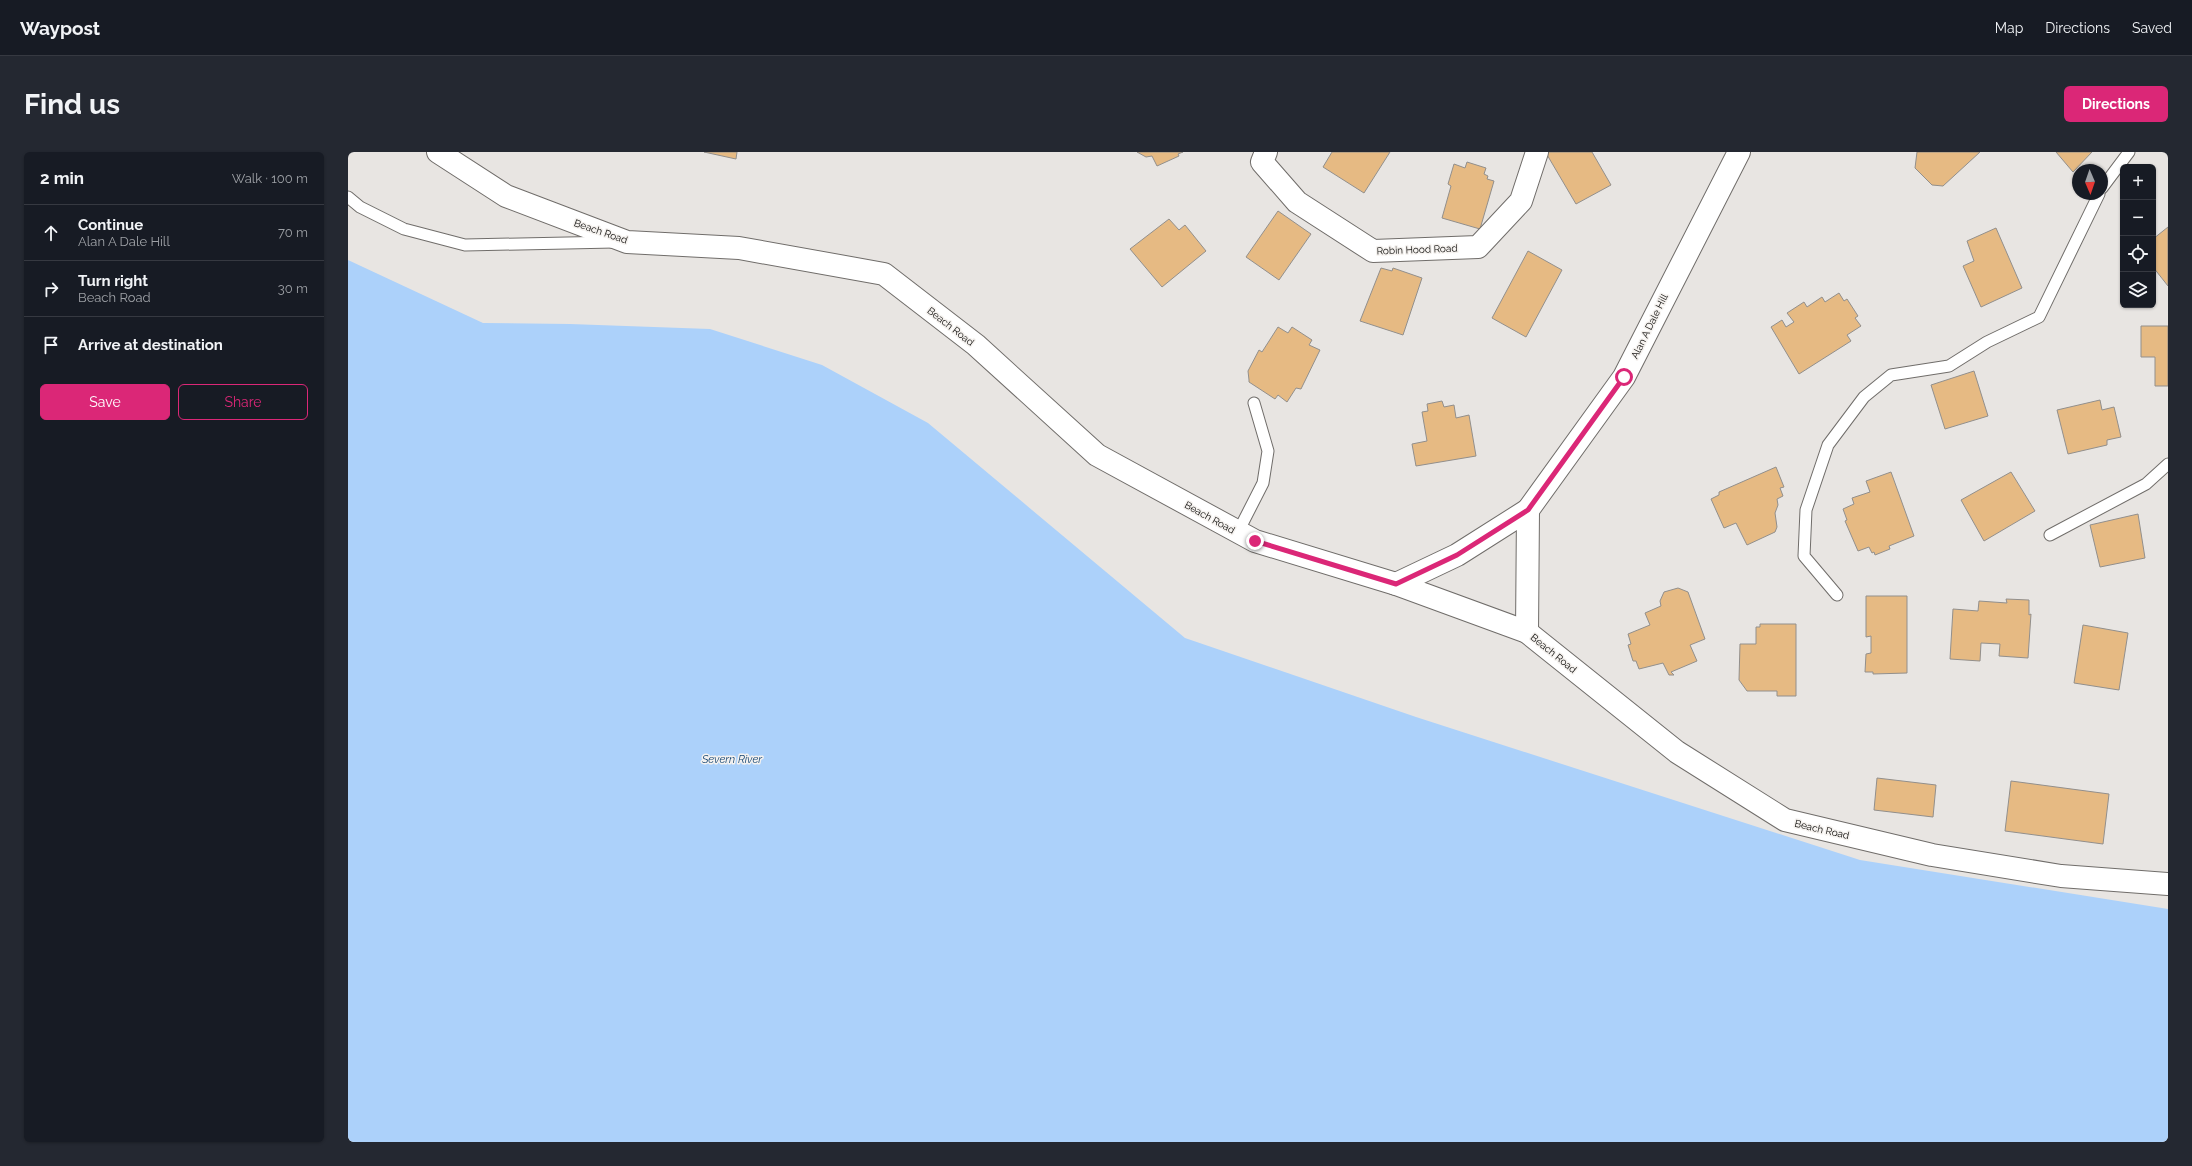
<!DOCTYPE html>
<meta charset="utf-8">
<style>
body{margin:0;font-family:Raleway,sans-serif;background:#242831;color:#f1f3f6}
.controls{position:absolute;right:12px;top:12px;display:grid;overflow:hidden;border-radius:6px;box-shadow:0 1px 3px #0004}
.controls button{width:36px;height:36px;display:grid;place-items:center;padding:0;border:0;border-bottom:1px solid #363941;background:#171b24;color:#f1f3f6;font:20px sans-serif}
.compass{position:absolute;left:1724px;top:12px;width:36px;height:36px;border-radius:50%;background:#171b24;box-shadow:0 1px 3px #0004;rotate:178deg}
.stop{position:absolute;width:12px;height:12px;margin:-9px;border:3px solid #db2777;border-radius:50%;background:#fff}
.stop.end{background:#db2777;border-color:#fff;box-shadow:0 1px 4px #0008}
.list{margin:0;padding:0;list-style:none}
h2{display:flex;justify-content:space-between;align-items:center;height:52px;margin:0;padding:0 16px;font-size:17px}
h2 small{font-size:13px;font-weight:400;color:#9ea1a6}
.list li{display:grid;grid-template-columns:26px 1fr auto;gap:12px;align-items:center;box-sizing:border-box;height:56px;padding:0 16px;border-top:1px solid #363941}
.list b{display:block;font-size:15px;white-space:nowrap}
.list p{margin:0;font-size:13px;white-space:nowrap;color:#9ea1a6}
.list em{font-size:13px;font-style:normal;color:#9ea1a6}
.actions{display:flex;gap:8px;padding:12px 16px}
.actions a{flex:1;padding:9px 0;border:1px solid #db2777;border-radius:6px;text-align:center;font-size:14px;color:#db2777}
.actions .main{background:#db2777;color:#fff}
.icon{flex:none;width:22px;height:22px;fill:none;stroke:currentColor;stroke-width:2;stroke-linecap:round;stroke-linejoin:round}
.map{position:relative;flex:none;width:1820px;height:990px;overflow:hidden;border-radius:6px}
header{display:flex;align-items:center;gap:24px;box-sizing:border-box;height:56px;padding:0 20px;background:#171b24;border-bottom:1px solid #363941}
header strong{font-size:19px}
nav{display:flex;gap:22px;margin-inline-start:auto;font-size:14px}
.intro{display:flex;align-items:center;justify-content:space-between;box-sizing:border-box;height:96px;padding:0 24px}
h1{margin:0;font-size:28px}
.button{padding:10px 18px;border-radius:6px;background:#db2777;color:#fff;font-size:14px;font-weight:700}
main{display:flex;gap:24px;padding:0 24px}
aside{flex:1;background:#171b24;border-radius:6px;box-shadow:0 1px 3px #0004}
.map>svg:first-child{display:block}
.water{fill:#acd1fa}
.building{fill:#e6ba83;stroke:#928f8c}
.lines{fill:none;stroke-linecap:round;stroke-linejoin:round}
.service-casing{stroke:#706d6a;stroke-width:13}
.minor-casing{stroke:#706d6a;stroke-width:24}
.service{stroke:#fff;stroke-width:11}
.minor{stroke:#fff;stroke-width:22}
.route{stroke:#db2777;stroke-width:5}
.labels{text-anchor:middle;stroke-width:3;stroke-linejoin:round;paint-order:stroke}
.street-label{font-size:10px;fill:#0d0c0a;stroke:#f5f2ef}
.water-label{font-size:11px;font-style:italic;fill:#134472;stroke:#f5f2ef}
</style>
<header>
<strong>Waypost</strong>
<nav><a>Map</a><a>Directions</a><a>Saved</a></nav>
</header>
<div class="intro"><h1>Find us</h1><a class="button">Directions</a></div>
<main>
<aside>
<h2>2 min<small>Walk · 100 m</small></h2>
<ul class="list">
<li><svg class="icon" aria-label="ahead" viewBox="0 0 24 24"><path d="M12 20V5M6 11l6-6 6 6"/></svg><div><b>Continue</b><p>Alan A Dale Hill</p></div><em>70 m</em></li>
<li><svg class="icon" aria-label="right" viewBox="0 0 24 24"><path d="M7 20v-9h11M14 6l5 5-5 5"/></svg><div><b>Turn right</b><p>Beach Road</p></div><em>30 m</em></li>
<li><svg class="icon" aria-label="arrive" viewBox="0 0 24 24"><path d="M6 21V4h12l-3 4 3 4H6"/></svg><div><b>Arrive at destination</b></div></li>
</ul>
<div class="actions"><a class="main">Save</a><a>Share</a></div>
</aside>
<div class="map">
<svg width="1820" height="990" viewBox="0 0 1820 990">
<rect width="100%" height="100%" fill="#e8e5e2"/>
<!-- water -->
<path class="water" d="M0 108 135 171 222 172 362 177 474 213 580 271 837 486 1068 565 1512 708 1820 757V990H0Z"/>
<!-- building -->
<g class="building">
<path d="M356 0H389L388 7Z"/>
<path d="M789 0H835L830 2 831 4 809 14 804 4 798 5Z"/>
<path d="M984 0H1042L1016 41 975 15Z"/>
<path d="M1200 0H1244L1263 33 1228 52 1198 1Z"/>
<path d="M1569 0H1632L1595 34 1584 33 1567 16Z"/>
<path d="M1708 0H1744L1725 20Z"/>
<path d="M1119 10 1138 16 1136 22 1140 24 1139 27 1146 29 1132 77 1094 66 1103 34 1100 32 1106 12 1117 16Z"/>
<path d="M930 59 963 82 931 128 898 105Z"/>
<path d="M821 67 831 78 837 73 858 99 814 135 782 97Z"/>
<path d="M1820 75V134L1805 115V87Z"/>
<path d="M1648 76 1674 136 1633 155 1615 114 1626 109 1619 89Z"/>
<path d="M1180 99 1214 118 1178 185 1144 166Z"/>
<path d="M1033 116 1044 119 1045 116 1074 126 1055 183 1012 169Z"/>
<path d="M1491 141 1496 149 1499 147 1510 164 1507 166 1513 174 1499 183 1503 189 1451 222 1423 175 1434 168 1438 175 1446 170 1439 161 1456 150 1459 155 1474 145 1477 150Z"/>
<path d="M1793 174H1820V234H1807V205H1793Z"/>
<path d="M930 175 940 181 944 175 964 188 961 193 972 198 953 237 948 236 939 250 930 243 927 247 901 230V228L900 219 911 198 914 200Z"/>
<path d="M1626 219 1640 264 1597 277 1583 233Z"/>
<path d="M1752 248 1754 258 1766 255 1773 285 1759 288V293L1720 302 1709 258Z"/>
<path d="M1094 249 1096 255 1106 253 1108 266 1121 263 1128 304 1068 314 1064 292 1079 289 1074 260 1080 259 1079 252Z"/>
<path d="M1428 315 1436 335 1432 336 1435 344 1429 347 1430 353 1427 361 1429 375 1427 380 1399 393 1388 371 1376 376 1363 347 1371 343V340Z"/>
<path d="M1543 320 1566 384 1541 394 1542 397 1527 403 1526 400 1524 401 1521 395 1510 399 1497 369 1499 368 1495 357 1506 352 1504 346 1522 340 1518 329Z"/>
<path d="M1663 320 1687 359 1636 389 1613 348Z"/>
<path d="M1790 362 1797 406 1752 415 1742 373Z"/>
<path d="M1330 436 1340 440 1357 487 1342 493 1349 509 1323 520 1326 523H1321L1315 511 1291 517 1288 509H1285L1280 493 1283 492 1280 482 1302 473 1297 461 1313 454 1312 449 1316 440Z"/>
<path d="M1518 444H1559V521L1525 522V520H1517L1518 502 1523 501V484L1518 485Z"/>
<path d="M1658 447 1681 448V463L1683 462 1680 506 1651 504 1652 492 1633 491 1632 509 1602 507 1605 457 1630 459 1631 449 1659 451Z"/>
<path d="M1412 472H1448V544H1429V539H1399L1391 528 1392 492H1408V475H1412Z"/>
<path d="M1735 473 1780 481 1771 538 1726 531Z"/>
<path d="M1529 626 1588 633 1585 665 1526 658Z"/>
<path d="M1663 629 1761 642 1755 692 1657 679Z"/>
</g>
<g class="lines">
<defs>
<g id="service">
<path d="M1754 36 1781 0"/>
<path d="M0 45 12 55 56 77 117 93 266 90"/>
<path d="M890 380 915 331 920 299 906 251"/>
<path d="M1702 383 1798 332 1820 312"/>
<path d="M1489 443 1456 404 1458 358 1480 293 1516 245 1543 223 1601 214 1639 190 1691 165 1751 42"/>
</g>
<g id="minor">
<path d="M90 0 158 44 279 90 391 96 536 122 628 193 749 303 907 389 1048 432 1179 480 1329 600 1437 668 1584 703 1713 724 1820 732"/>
<path d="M918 0 914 10 949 50 1025 99 1130 95 1173 49 1189 0"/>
<path d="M1048 432 1109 403 1180 358"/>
<path d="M1179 480 1180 358 1276 225 1391 0"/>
</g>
</defs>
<!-- service casing -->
<use href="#service" class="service-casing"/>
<!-- minor casing -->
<use href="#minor" class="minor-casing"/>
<!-- service -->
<use href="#service" class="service"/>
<!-- minor -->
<use href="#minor" class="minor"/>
</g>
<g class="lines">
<!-- route -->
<path class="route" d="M907 389 1048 432 1109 403 1180 358 1276 225"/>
</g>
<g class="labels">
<!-- street labels -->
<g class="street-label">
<text transform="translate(253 79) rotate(19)" y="4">Beach Road</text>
<text transform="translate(1069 97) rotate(-2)" y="4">Robin Hood Road</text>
<text transform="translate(603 174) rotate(38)" y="4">Beach Road</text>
<text transform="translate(1301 174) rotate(-64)" y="4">Alan A Dale Hill</text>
<text transform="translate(862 365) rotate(29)" y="4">Beach Road</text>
<text transform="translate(1206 501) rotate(39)" y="4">Beach Road</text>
<text transform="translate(1474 677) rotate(13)" y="4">Beach Road</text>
</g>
<!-- water labels -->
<g class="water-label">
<text x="384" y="611">Severn River</text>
</g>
</g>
</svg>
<div class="controls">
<button>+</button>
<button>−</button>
<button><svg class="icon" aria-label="locate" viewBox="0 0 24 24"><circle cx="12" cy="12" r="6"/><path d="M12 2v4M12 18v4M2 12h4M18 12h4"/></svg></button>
<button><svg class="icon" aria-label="layers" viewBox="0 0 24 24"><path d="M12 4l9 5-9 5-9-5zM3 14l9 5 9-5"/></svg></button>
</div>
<svg class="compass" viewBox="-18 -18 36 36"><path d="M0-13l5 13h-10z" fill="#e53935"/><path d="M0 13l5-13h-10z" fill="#9ea1a6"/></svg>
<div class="stop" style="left:1276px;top:225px"></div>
<div class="stop end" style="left:907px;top:389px"></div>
</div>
</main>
